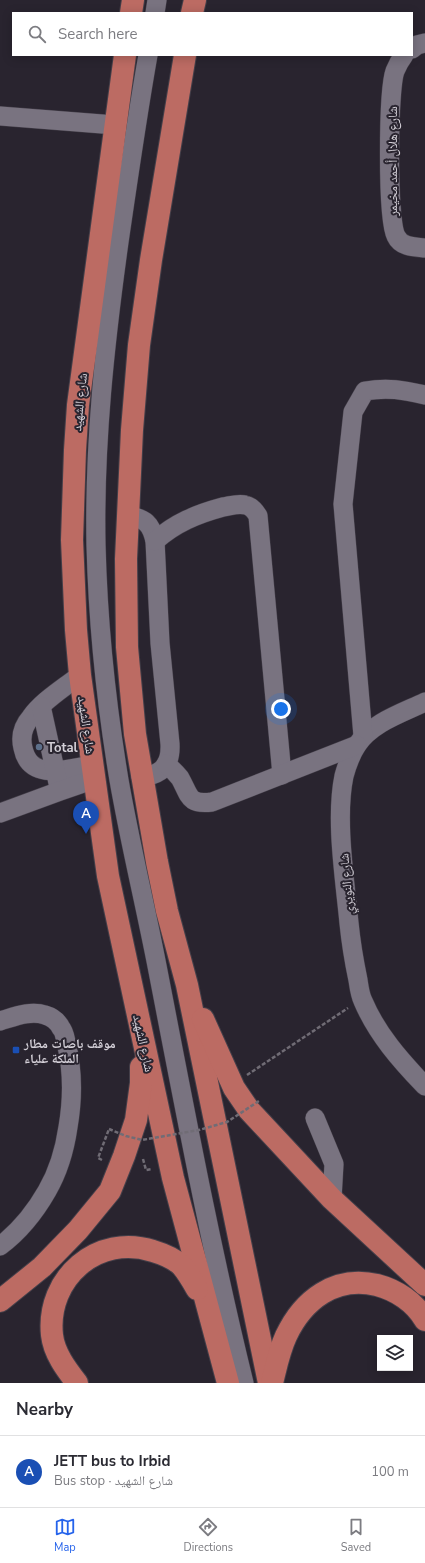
<!DOCTYPE html>
<meta charset="utf-8">
<style>
body{margin:0;font-family:"Nunito Sans","Noto Naskh Arabic",sans-serif;background:#f7f7f7;color:#2b2b33}
.controls{position:absolute;right:12px;bottom:12px;display:grid;overflow:hidden;border-radius:0px;box-shadow:0 2px 10px #0003}
.controls button{width:36px;height:36px;display:grid;place-items:center;padding:0;border:0;border-bottom:1px solid #e1e1e2;background:#fff;color:#2b2b33;font:20px sans-serif}
.you{position:absolute;left:281px;top:709px;width:14px;height:14px;margin:-10px;border:3px solid #fff;border-radius:50%;background:#1a73e8;box-shadow:0 0 0 6px #1a73e833}
.badge{display:grid;place-items:center;width:26px;height:26px;border-radius:50%;background:#2563eb;color:#fff;font-size:13px;font-weight:700}
.pin{position:absolute;translate:-50% -33px;filter:drop-shadow(0 1px 2px #0008)}
.pin::after{content:'';position:absolute;top:21px;width:14px;height:12px;background:inherit;clip-path:polygon(0 0,100% 0,50% 100%)}
.list{margin:0;padding:0;list-style:none}
h2{display:flex;justify-content:space-between;align-items:center;height:52px;margin:0;padding:0 16px;font-size:17px}
h2 small{font-size:13px;font-weight:400;color:#7c7c81}
.list li{display:grid;grid-template-columns:26px 1fr auto;gap:12px;align-items:center;box-sizing:border-box;height:72px;padding:0 16px;border-top:1px solid #e1e1e2}
.list b{display:block;font-size:15px;white-space:nowrap}
.list p{margin:0;font-size:13px;white-space:nowrap;color:#7c7c81}
.list em{font-size:13px;font-style:normal;color:#7c7c81}
.icon{flex:none;width:22px;height:22px;fill:none;stroke:currentColor;stroke-width:2;stroke-linecap:round;stroke-linejoin:round}
.map{position:relative;flex:none;width:425px;height:1383px;overflow:hidden}
.search{position:absolute;background:#fff;box-shadow:0 2px 10px #0003;left:12px;right:12px;top:12px;height:44px;display:flex;align-items:center;gap:10px;box-sizing:border-box;padding:0 14px;border-radius:0px;color:#7c7c81;font-size:15px}
.sheet{height:124px;background:#fff}
nav{display:flex;justify-content:space-around;align-items:center;box-sizing:border-box;height:56px;border-top:1px solid #e1e1e2;background:#fff;font-size:11px;color:#7c7c81}
nav a{display:grid;justify-items:center;gap:2px}
nav .on{color:#2563eb}
.map>svg:first-child{display:block}
.lines{fill:none;stroke-linecap:round;stroke-linejoin:round}
.minor-casing{stroke:#443f49;stroke-width:20}
.highway-casing{stroke:#443f49;stroke-width:24}
.path{stroke:#706c75;stroke-width:2.5;stroke-dasharray:4 2;stroke-linecap:butt}
.minor{stroke:#797380;stroke-width:19}
.highway{stroke:#bc6b63;stroke-width:22}
.path-bridge{stroke:#706c75;stroke-width:2.5;stroke-dasharray:4 2;stroke-linecap:butt}
.service-dot{fill:#5c6f8a;stroke:#29242f;stroke-width:1.5}
.transit-dot{fill:#1a4fb4;stroke:#29242f;stroke-width:1.5}
.labels{text-anchor:middle;stroke-width:4;stroke-linejoin:round;paint-order:stroke}
.street-label{font-size:13px;fill:#d3cfd7;stroke:#29242f}
.poi-label{font-size:13px;font-weight:bold;fill:#d3cfd7;stroke:#29242f;text-anchor:start}
</style>
<div class="map">
<svg width="425" height="1383" viewBox="0 0 425 1383">
<rect width="100%" height="100%" fill="#29242f"/>
<g class="lines">
<defs>
<g id="minor">
<path d="M155 13 157 0"/>
<path d="M412 49 417 45 425 43"/>
<path d="M148 55C137 117 128 180 119 242 105 343 94 443 96 545 98 624 106 702 119 780 130 843 145 904 157 966 184 1105 210 1245 244 1383"/>
<path d="M404 55C401 59 397 66 395 71 388 90 387 219 396 236 401 247 414 247 425 248"/>
<path d="M0 116 115 125"/>
<path d="M128 515C145 519 151 523 155 541L160 643 170 744C171 765 162 775 141 777"/>
<path d="M155 541C175 523 197 514 223 507 230 506 238 503 245 505 251 506 255 511 258 516L282 775"/>
<path d="M80 675C64 688 42 701 31 717 23 726 20 736 23 748 30 782 68 769 92 765"/>
<path d="M425 702C402 713 371 723 357 745 351 754 347 765 344 776 335 819 345 880 349 923 351 943 354 961 358 980 359 987 360 995 363 1001 377 1034 400 1060 425 1086"/>
<path d="M41 706 58 783"/>
<path d="M363 736 343 504 353 412 365 391C388 387 403 390 425 395"/>
<path d="M166 764C172 769 176 773 180 778 190 796 188 805 212 802L357 745"/>
<path d="M0 813 60 791 95 779"/>
<path d="M0 1021C14 1017 30 1010 45 1015 52 1017 58 1022 61 1028 64 1031 65 1037 66 1042 73 1070 73 1098 68 1127 65 1148 58 1172 47 1191 35 1212 20 1231 0 1246"/>
<path d="M315 1118 334 1164 332 1199"/>
</g>
<g id="highway">
<path d="M131 13 133 0"/>
<path d="M192 13 195 0"/>
<path d="M125 55 78 405 75 450 72 540 76 630 80 675 108 876 173 1178 228 1383"/>
<path d="M185 55 151 260 139 345 132 430 126 559 127 647 135 734 157 862 167 911 187 985 269 1383"/>
<path d="M203 1019 234 1088 249 1110 332 1199 425 1285"/>
<path d="M0 1301 42 1267 78 1230 110 1191 124 1156 136 1120 141 1083V1067"/>
<path d="M77 1383C66 1369 54 1353 52 1335 46 1278 98 1233 153 1251 163 1254 174 1258 182 1266 188 1273 193 1282 197 1289"/>
<path d="M272 1383C276 1367 279 1351 286 1336 303 1300 335 1275 377 1285 396 1290 415 1302 425 1320"/>
</g>
</defs>
<!-- minor casing -->
<use href="#minor" class="minor-casing"/>
<!-- highway casing -->
<use href="#highway" class="highway-casing"/>
<!-- path -->
<g class="path">
<path d="M247 1075 348 1008"/>
<path d="M143 1159 146 1170 152 1169"/>
<path d="M102 1160 98 1158 109 1129"/>
</g>
<!-- minor -->
<use href="#minor" class="minor"/>
<!-- highway -->
<use href="#highway" class="highway"/>
<!-- path-bridge -->
<path class="path-bridge" d="M109 1129 126 1136 142 1140 199 1130 227 1122 259 1101"/>
</g>
<!-- markers -->
<circle class="service-dot" cx="39" cy="747" r="4"/>
<rect class="transit-dot" x="12" y="1046" width="8" height="8" rx="2"/>
<g class="labels">
<!-- street labels -->
<g class="street-label">
<text transform="translate(392 161) rotate(-90)" y="5">شارع هلال أحمد مخيمر</text>
<text transform="translate(79 402) rotate(-84)" y="5">شارع الشهيد</text>
<text transform="translate(87 725) rotate(82)" y="5">شارع الشهيد</text>
<text transform="translate(346 884) rotate(-95)" y="5">شارع النويري</text>
<text transform="translate(144 1043) rotate(78)" y="5">شارع الشهيد</text>
</g>
<!-- poi labels -->
<g class="poi-label">
<text x="47" y="752">Total</text>
<text x="24" y="1048">موقف باصات مطار<tspan x="24" dy="15">الملكة علياء</tspan></text>
</g>
</g>
</svg>
<div class="controls">
<button><svg class="icon" aria-label="layers" viewBox="0 0 24 24"><path d="M12 4l9 5-9 5-9-5zM3 14l9 5 9-5"/></svg></button>
</div>
<div class="you"></div>
<div class="pin badge" style="left:86px;top:834px;background:#1a4fb4">A</div>
<div class="search"><svg class="icon" aria-label="search" viewBox="0 0 24 24"><circle cx="10" cy="10" r="6"/><path d="M15 15l6 6"/></svg>Search here</div>
</div>
<section class="sheet">
<h2>Nearby<small></small></h2>
<ul class="list">
<li><span class="badge" style="background:#1a4fb4">A</span><div><b>JETT bus to Irbid</b><p>Bus stop · شارع الشهيد</p></div><em>100 m</em></li>
</ul>
</section>
<nav>
<a class="on"><svg class="icon" aria-label="map" viewBox="0 0 24 24"><path d="M3 6l6-2 6 2 6-2v14l-6 2-6-2-6 2zM9 4v14M15 6v14"/></svg>Map</a>
<a><svg class="icon" aria-label="directions" viewBox="0 0 24 24"><path d="M12 3l9 9-9 9-9-9zM9 14v-3h6M13 9l2 2-2 2"/></svg>Directions</a>
<a><svg class="icon" aria-label="saved" viewBox="0 0 24 24"><path d="M7 4h10v16l-5-4-5 4z"/></svg>Saved</a>
</nav>
